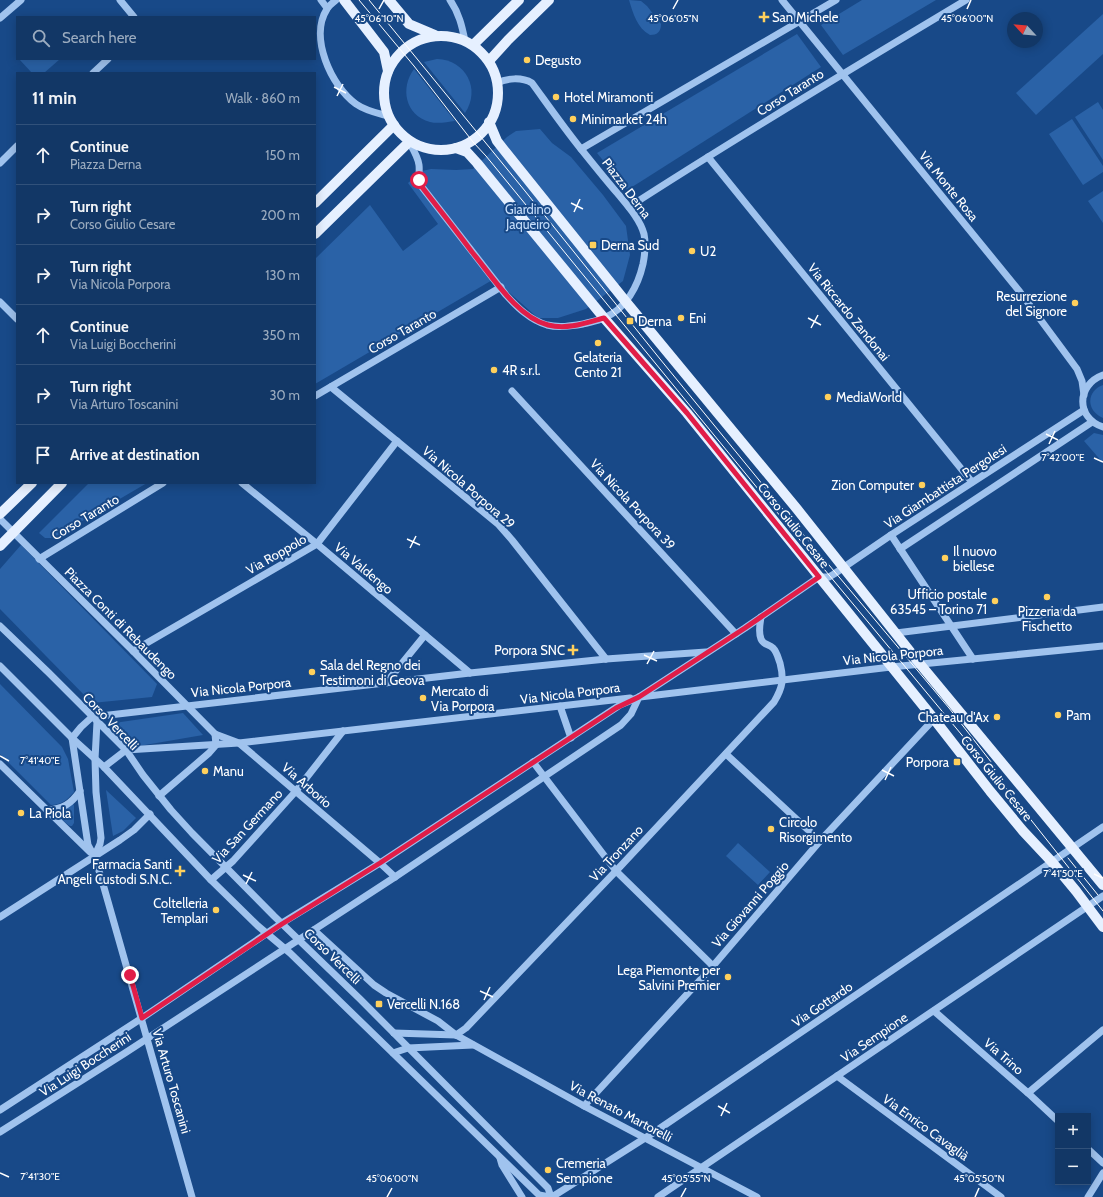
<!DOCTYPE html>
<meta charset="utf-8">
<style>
body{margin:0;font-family:Cabin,sans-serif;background:#1f426f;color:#f1f3f6}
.controls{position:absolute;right:12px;bottom:12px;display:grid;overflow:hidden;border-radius:0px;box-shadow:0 2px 10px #0003}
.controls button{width:36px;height:36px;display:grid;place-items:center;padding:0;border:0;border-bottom:1px solid #31517a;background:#123766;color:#f1f3f6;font:20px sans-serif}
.compass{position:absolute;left:1007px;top:12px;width:36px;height:36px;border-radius:50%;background:#123766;box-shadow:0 2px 10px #0003;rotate:296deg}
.stop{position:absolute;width:12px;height:12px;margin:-9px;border:3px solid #e11d48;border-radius:50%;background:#fff}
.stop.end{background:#e11d48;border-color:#fff;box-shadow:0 1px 4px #0008}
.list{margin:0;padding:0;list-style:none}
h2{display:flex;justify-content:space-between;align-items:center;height:52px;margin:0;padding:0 16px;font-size:17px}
h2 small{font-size:13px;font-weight:400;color:#9cacbf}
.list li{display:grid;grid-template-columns:26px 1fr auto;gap:12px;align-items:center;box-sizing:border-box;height:60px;padding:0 16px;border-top:1px solid #31517a}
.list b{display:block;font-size:15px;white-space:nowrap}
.list p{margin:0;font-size:13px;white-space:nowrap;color:#9cacbf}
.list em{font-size:13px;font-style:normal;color:#9cacbf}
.icon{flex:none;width:22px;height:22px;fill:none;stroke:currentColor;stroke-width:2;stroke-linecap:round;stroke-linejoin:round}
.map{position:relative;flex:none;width:1103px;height:1197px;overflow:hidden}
.search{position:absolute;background:#123766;box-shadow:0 2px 10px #0003;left:16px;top:16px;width:300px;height:44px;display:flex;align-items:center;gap:10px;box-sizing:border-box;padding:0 14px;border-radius:0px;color:#9cacbf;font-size:15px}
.panel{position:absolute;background:#123766;box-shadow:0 2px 10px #0003;left:16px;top:72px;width:300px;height:412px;border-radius:0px}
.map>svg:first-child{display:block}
.green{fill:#2a62a7}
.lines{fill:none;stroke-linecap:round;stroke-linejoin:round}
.minor{stroke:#a0c3ee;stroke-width:7}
.major{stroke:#e6f0ff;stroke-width:10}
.tram{stroke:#fff;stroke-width:1}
.route{stroke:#e11d48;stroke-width:5}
.ticks{fill:none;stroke:#fff;stroke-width:1.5}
.poi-dot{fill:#ffd05c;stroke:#184988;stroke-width:1.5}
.labels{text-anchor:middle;stroke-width:4;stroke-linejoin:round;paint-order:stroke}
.poi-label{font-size:13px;fill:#fff;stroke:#184988;text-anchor:start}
.street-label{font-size:13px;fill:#fff;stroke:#184988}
.park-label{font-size:13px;fill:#c5ddfa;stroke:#184988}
.ticks-label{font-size:10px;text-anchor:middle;fill:#fff;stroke:#184988;stroke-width:4;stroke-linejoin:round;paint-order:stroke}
</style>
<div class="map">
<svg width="1103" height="1197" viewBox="0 0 1103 1197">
<rect width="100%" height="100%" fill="#184988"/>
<!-- green -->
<g class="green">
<path d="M629 0 641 1 647 6 661 24C661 32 657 35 650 35 637 28 633 13 629 0Z"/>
<path d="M862 0H936L843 55 821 25Z"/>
<path d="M1103 14V54L1036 115 1016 93Z"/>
<path d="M797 34 821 67 640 182 627 190 597 153Z"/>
<path d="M19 59H60L44 73H32Z"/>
<path d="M437 59C466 60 481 89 465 113L424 62Z"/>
<path d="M414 69 455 121C447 122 438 124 430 122 405 115 400 88 414 69Z"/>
<path d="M1098 102 1103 110V160L1075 117Z"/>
<path d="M1072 119 1103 166V172L1083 185 1049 134Z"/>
<path d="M540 129 552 143 571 157 603 195 626 226 630 255 623 281 586 309 558 318H538L494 279 315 384V259L370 205 403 251 438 224 408 183 422 171 431 169 456 170 473 169 507 137 516 131Z"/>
<path d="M1103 191V223L1088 201Z"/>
<path d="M1103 385V418C1086 411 1086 391 1103 385Z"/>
<path d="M1094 433 1103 435V463L1084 441Z"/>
<path d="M89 483H147L53 538H45L39 533Z"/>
<path d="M21 545 157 684 152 697 92 703 0 609V569Z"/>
<path d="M0 684 62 747 68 759 74 792C67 800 61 805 51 805L0 754Z"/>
<path d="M183 713 203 735 139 746 114 723Z"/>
<path d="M106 790 136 818 123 831 113 836Z"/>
<path d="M73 803 74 806V823L72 826H70C65 823 59 817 59 811Z"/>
<path d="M738 843 770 872 758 885 726 856Z"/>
</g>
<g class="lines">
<!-- minor -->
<g class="minor">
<path d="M120 0 134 17"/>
<path d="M321 0 327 8"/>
<path d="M336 0C333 3 329 5 327 9 309 37 331 86 356 104 366 111 377 113 388 116"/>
<path d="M450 0C459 13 462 26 465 41"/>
<path d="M782 0 1020 292 1077 369 1082 381 1084 395"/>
<path d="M0 18 21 0"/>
<path d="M93 73 108 59"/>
<path d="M409 142C413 149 418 157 419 165 420 173 417 180 422 187L506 295C517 307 530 320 547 325 559 328 571 326 583 324 590 322 597 321 604 318 626 309 638 286 643 264 645 254 646 244 644 234 640 219 627 205 618 194 605 179 593 164 581 149 564 128 548 105 532 83 522 77 507 78 497 83"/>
<path d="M581 149 836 0"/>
<path d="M708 157 972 482"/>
<path d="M0 163 17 146"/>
<path d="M629 207C740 135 853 68 966 0"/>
<path d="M0 302 17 319"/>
<path d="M1103 375C1076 385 1076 418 1103 427"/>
<path d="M331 387 498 524 512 540 606 659"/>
<path d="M512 391 736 634"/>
<path d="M315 396 501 287"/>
<path d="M242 483 317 544 470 673"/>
<path d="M0 519 133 651 215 734 216 745 209 753 159 796"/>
<path d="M891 535 973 659"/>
<path d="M900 549 1092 422"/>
<path d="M39 559 163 483"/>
<path d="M0 626 49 673 126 750 143 775 171 810 192 833 274 916 360 999 548 1188 551 1197"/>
<path d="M896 633 1103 607"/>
<path d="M133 651 317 544 397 441"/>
<path d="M0 666 72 738 104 767 211 880 258 926 290 953 539 1195 550 1197"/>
<path d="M386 683 425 635"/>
<path d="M640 697 891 667 1103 646"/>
<path d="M560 706 571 738"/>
<path d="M215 734 239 743 380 863 395 877"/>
<path d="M72 738 81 727 92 717 470 673 606 659 706 652"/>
<path d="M72 738 88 845 94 856 101 877 192 1197"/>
<path d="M726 754 820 841"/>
<path d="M533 762 616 871 713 966"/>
<path d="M0 764 90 852"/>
<path d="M104 767 126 750 239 743 630 698"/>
<path d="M47 810C63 809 71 804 80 791"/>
<path d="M95 855 100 844 101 838 96 792 95 759 97 722"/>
<path d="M211 880 233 861 296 791 343 731"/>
<path d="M0 917 120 840 134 830 150 814"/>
<path d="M314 930 374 985 386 993 438 1021 456 1035 584 1106 757 1197"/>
<path d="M934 1011 1028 1093 1058 1121"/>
<path d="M394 1033 456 1035"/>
<path d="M456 1035 466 1028 616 871 774 702C783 687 784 679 780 663 778 658 777 652 773 648 769 644 763 645 761 639 758 632 760 624 761 617"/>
<path d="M393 1053 408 1048 473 1045"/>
<path d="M837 1076 1001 1197"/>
<path d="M1028 1093 1103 1030"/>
<path d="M584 1106 713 966 820 841 934 719"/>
<path d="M0 1110 142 1018 282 923 380 863 620 705 639 697 745 628 819 577H829L834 574 891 535 1084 410"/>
<path d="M0 1132 125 1053 395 877 621 725 631 714 639 697"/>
<path d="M1088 1149 1103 1163"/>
<path d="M500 1158 502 1165 522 1197"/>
<path d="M552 1197 653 1133 1103 827"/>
<path d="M658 1197 1103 896"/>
<path d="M1088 1197 1103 1173"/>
</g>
<!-- major -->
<g class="major">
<path d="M344 0 384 52 388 71"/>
<path d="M389 0 409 24 435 35"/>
<circle cx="441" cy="93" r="57"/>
<path d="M473 45 519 0"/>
<path d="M489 61 508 40 549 0"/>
<path d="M489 122 497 141 504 150 626 302 797 509 920 664 1103 885"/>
<path d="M456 148 467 152 477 163 604 318 687 413 934 719 990 791 1023 831 1052 862 1076 891 1103 927"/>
<path d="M315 203 394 125"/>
<path d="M315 234 409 142"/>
<path d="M0 514 32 483"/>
<path d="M0 546 62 483"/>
</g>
<!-- tram -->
<g class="tram">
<path d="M359 0 414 66 473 142 486 156 790 528 1005 787 1103 911"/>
<path d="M369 0 525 191 660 359 808 540 949 708 995 767"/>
<path d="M1068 858 1098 895"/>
</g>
</g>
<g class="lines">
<!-- route -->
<path class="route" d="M130 975 142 1018 282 924 380 863 616 708 639 697 745 628 819 577 687 413 604 318C586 323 567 330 548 325 517 317 492 276 472 252 456 230 439 209 422 187L419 180"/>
</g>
<!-- ticks -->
<path class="ticks" d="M379 9 384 0M673 9 678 0M967 9 971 0M334 87 346 93M337 96 343 84M571 203 583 209M574 212 580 199M808 318 821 325M811 328 818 315M1046 434 1058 440M1049 444 1055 431M1094 458 1103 462M407 539 420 545M410 548 416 536M644 655 657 661M647 664 654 651M0 756 9 761M882 770 894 776M885 780 891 767M1094 874 1103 878M243 875 256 881M246 884 252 872M480 991 493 997M484 1000 490 987M718 1106 730 1113M721 1116 727 1103M0 1173 9 1177M387 1197 392 1188M681 1197 686 1188M975 1197 979 1188"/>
<!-- markers -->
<g class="poi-dot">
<path d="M762 11h4v4h4v4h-4v4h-4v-4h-4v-4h4z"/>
<circle cx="527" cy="60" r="4"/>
<circle cx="556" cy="97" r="4"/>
<circle cx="573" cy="119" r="4"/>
<rect x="589" y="241" width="8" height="8" rx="2"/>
<circle cx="692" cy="251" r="4"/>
<circle cx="1075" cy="303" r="4"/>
<circle cx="681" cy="318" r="4"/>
<rect x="626" y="317" width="8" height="8" rx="2"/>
<circle cx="598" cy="343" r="4"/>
<circle cx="494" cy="370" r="4"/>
<circle cx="828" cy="397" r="4"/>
<circle cx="922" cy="485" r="4"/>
<circle cx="945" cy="558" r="4"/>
<circle cx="1047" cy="597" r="4"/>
<circle cx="995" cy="601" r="4"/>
<path d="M571 644h4v4h4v4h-4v4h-4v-4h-4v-4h4z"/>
<circle cx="312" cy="672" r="4"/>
<circle cx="423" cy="698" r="4"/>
<circle cx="1058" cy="715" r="4"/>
<circle cx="997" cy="717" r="4"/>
<rect x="953" y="758" width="8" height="8" rx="2"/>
<circle cx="205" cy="771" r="4"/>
<circle cx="21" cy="813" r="4"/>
<circle cx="771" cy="829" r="4"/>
<path d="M178 865h4v4h4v4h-4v4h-4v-4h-4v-4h4z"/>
<circle cx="216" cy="910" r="4"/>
<circle cx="728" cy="977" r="4"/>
<rect x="375" y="1000" width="8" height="8" rx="2"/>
<circle cx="548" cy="1170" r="4"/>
</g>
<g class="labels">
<!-- poi labels -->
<g class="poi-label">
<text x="772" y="22">San Michele</text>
<text x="535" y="65">Degusto</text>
<text x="564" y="102">Hotel Miramonti</text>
<text x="581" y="124">Minimarket 24h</text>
<text x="601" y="250">Derna Sud</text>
<text x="700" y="256">U2</text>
<text x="1067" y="301" text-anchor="end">Resurrezione<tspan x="1067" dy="15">del Signore</tspan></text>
<text x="689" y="323">Eni</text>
<text x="638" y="326">Derna</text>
<text x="598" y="362" text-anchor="middle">Gelateria<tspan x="598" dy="15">Cento 21</tspan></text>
<text x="502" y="375">4R s.r.l.</text>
<text x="836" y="402">MediaWorld</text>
<text x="914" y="490" text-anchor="end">Zion Computer</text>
<text x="953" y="556">Il nuovo<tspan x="953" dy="15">biellese</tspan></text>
<text x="987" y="599" text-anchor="end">Ufficio postale<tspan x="987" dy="15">63545 – Torino 71</tspan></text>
<text x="1047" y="616" text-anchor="middle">Pizzeria da<tspan x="1047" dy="15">Fischetto</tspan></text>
<text x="565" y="655" text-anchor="end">Porpora SNC</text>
<text x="320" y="670">Sala del Regno dei<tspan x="320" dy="15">Testimoni di Geova</tspan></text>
<text x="431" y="696">Mercato di<tspan x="431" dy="15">Via Porpora</tspan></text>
<text x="1066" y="720">Pam</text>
<text x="989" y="722" text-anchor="end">Chateau d'Ax</text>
<text x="949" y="767" text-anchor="end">Porpora</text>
<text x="213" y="776">Manu</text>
<text x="29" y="818">La Piola</text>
<text x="779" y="827">Circolo<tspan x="779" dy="15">Risorgimento</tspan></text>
<text x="172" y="869" text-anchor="end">Farmacia Santi<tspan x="172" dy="15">Angeli Custodi S.N.C.</tspan></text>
<text x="208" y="908" text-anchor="end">Coltelleria<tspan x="208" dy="15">Templari</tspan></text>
<text x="720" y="975" text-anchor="end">Lega Piemonte per<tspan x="720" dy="15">Salvini Premier</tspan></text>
<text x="387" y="1009">Vercelli N.168</text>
<text x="556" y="1168">Cremeria<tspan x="556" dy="15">Sempione</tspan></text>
</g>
<!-- street labels -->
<g class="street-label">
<text transform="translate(790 92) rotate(-32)" y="5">Corso Taranto</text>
<text transform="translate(949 186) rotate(51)" y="5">Via Monte Rosa</text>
<text transform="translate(627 188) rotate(53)" y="5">Piazza Derna</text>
<text transform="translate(849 312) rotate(51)" y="5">Via Riccardo Zandonai</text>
<text transform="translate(402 331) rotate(-30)" y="5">Corso Taranto</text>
<text transform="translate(945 486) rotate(-33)" y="5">Via Giambattista Pergolesi</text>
<text transform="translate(469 487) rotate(41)" y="5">Via Nicola Porpora 29</text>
<text transform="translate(633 504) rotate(47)" y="5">Via Nicola Porpora 39</text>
<text transform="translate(85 517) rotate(-31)" y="5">Corso Taranto</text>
<text transform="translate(794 525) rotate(51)" y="5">Corso Giulio Cesare</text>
<text transform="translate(276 554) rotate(-30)" y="5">Via Roppolo</text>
<text transform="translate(364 568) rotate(40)" y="5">Via Valdengo</text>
<text transform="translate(121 623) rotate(45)" y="5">Piazza Conti di Rebaudengo</text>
<text transform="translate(893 655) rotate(-6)" y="5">Via Nicola Porpora</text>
<text transform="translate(241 687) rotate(-6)" y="5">Via Nicola Porpora</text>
<text transform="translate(570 693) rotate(-7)" y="5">Via Nicola Porpora</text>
<text transform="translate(111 721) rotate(46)" y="5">Corso Vercelli</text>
<text transform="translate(997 778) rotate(51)" y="5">Corso Giulio Cesare</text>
<text transform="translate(307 785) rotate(41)" y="5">Via Arborio</text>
<text transform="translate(247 826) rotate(-47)" y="5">Via San Germano</text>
<text transform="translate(616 853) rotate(-47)" y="5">Via Tronzano</text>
<text transform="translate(750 904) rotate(-49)" y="5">Via Giovanni Poggio</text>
<text transform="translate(333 956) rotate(44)" y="5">Corso Vercelli</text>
<text transform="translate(822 1004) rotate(-34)" y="5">Via Gottardo</text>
<text transform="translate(874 1037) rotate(-34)" y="5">Via Sempione</text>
<text transform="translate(1004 1056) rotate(41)" y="5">Via Trino</text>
<text transform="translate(85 1064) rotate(-33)" y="5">Via Luigi Boccherini</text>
<text transform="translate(172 1081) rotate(74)" y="5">Via Arturo Toscanini</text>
<text transform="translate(621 1111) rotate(28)" y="5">Via Renato Martorelli</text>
<text transform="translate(926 1127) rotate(36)" y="5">Via Enrico Cavaglià</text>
</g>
<!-- park labels -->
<g class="park-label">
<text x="528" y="214">Giardino<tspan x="528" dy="15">Jaqueiro</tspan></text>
</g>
</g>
<g class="ticks-label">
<text x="379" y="22">45°06'10"N</text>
<text x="673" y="22">45°06'05"N</text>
<text x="967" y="22">45°06'00"N</text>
<text x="1063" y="461">7°42'00"E</text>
<text x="40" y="764">7°41'40"E</text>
<text x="1063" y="877">7°41'50"E</text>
<text x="40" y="1180">7°41'30"E</text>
<text x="392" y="1182">45°06'00"N</text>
<text x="686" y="1182">45°05'55"N</text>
<text x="979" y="1182">45°05'50"N</text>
</g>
</svg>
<div class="controls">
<button>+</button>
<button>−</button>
</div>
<svg class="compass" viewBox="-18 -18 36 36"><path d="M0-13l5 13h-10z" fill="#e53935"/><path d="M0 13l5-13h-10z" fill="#9cacbf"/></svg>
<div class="stop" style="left:419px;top:180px"></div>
<div class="stop end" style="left:130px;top:975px"></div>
<div class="search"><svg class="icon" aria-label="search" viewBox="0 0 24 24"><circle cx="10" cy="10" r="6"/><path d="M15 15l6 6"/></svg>Search here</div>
<section class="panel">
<h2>11 min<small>Walk · 860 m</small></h2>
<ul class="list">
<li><svg class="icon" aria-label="ahead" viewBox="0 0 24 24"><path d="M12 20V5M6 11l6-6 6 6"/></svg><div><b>Continue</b><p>Piazza Derna</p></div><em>150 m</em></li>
<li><svg class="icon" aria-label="right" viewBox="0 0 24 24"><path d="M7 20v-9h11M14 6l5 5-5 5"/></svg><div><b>Turn right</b><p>Corso Giulio Cesare</p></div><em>200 m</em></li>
<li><svg class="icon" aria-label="right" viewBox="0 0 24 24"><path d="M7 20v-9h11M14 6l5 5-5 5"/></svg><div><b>Turn right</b><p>Via Nicola Porpora</p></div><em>130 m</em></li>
<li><svg class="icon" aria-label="ahead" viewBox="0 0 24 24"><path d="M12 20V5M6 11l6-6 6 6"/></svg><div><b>Continue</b><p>Via Luigi Boccherini</p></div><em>350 m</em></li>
<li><svg class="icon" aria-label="right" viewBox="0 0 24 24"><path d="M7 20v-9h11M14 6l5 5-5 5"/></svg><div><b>Turn right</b><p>Via Arturo Toscanini</p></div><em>30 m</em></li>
<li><svg class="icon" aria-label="arrive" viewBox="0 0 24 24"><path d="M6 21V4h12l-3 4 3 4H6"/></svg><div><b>Arrive at destination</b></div></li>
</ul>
</section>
</div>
